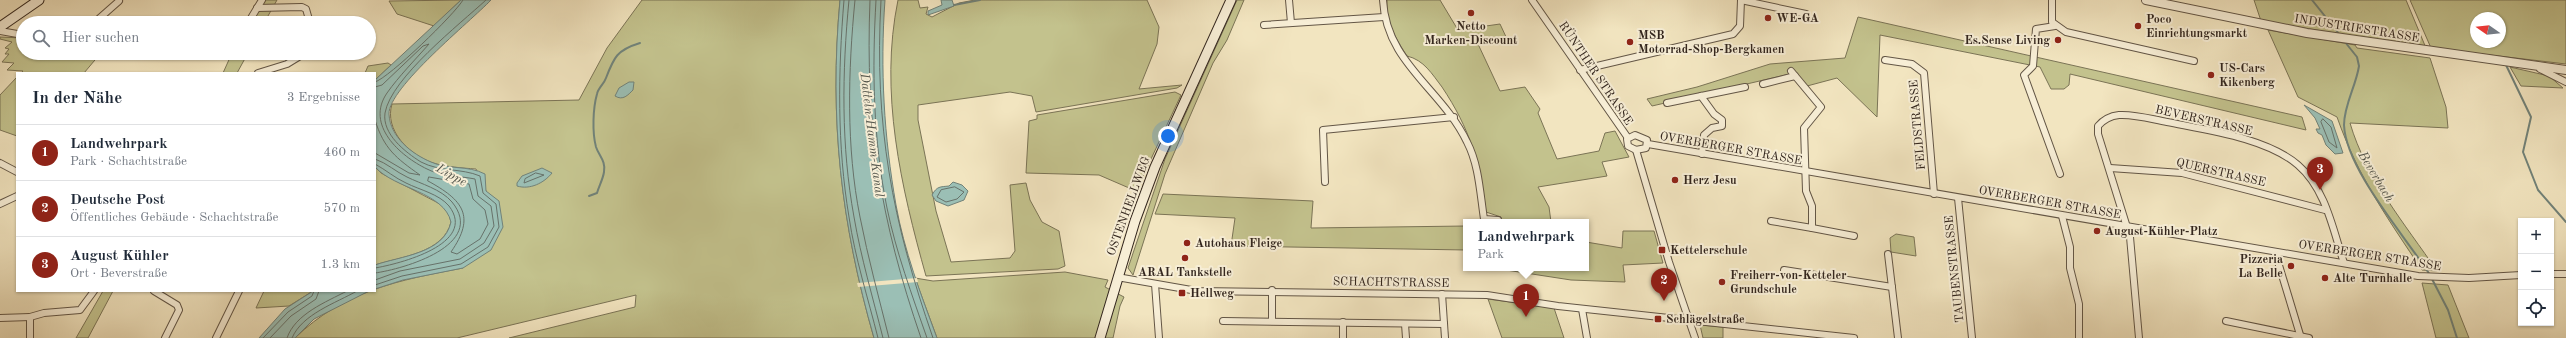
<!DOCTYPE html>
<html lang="de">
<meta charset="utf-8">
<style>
body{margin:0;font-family:"Old Standard TT",serif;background:#f6f6f7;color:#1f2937}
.controls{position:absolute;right:12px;bottom:12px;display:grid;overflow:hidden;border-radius:0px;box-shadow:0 1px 3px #0004}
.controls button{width:36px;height:36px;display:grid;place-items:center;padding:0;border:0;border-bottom:1px solid #e0e1e3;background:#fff;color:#1f2937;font:20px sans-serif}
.compass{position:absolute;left:2470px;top:12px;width:36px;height:36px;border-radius:50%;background:#fff;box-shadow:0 1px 3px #0004;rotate:284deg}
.you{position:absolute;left:1168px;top:136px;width:14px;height:14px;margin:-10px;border:3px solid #fff;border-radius:50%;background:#1a73e8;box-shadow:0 0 0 6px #1a73e833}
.badge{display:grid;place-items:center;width:26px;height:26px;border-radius:50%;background:#8f2418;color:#fff;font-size:13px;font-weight:700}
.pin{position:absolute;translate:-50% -33px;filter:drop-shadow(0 1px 2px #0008)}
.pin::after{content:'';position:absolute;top:21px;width:14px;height:12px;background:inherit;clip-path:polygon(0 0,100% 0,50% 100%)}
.popup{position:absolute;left:1463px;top:219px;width:126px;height:52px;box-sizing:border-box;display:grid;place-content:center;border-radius:0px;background:#fff;filter:drop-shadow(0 1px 3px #0005);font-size:13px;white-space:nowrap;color:#747a83}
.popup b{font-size:15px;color:#1f2937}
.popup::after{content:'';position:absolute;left:50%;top:100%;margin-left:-8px;border:8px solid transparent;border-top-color:#fff}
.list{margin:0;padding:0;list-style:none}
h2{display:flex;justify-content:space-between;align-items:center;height:52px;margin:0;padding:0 16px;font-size:17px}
h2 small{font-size:13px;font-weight:400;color:#747a83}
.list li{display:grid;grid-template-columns:26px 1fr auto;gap:12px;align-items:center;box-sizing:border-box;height:56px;padding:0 16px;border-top:1px solid #e0e1e3}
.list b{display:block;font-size:15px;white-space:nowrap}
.list p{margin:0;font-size:13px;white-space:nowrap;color:#747a83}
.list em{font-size:13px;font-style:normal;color:#747a83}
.icon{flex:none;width:22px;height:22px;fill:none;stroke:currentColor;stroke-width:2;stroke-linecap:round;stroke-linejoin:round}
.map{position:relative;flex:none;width:2566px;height:338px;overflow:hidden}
.search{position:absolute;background:#fff;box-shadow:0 1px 3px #0004;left:16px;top:16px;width:360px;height:44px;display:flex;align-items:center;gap:10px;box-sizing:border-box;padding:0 14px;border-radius:22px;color:#747a83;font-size:15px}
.panel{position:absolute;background:#fff;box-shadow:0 1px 3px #0004;left:16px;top:72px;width:360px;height:220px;border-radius:0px}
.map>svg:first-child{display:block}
.green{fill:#c3c28d;stroke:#7b7456;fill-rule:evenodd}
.water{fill:#9bbfb5;stroke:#718279}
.pier{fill:#f2e5c0}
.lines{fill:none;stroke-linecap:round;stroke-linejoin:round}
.shore{stroke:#67726a;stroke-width:1}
.stream{stroke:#718279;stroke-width:2}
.minor-casing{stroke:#635646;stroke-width:8}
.tertiary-casing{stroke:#635646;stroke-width:10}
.secondary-casing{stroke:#33261e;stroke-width:11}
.minor{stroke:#f7eed6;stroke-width:6}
.tertiary{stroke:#f7eed6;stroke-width:8}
.secondary{stroke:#f7eed6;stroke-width:9}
.poi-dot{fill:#8f2418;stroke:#f7eed6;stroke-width:1.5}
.labels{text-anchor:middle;stroke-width:4;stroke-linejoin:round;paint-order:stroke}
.poi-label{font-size:12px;font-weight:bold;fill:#33261e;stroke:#f7eed6;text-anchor:start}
.street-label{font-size:12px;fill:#33261e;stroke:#f7eed6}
.water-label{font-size:13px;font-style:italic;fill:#52544b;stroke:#f7eed6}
</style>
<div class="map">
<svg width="2566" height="338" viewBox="0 0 2566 338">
<rect width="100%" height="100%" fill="#f2e5c0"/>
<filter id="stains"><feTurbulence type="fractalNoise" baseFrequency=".005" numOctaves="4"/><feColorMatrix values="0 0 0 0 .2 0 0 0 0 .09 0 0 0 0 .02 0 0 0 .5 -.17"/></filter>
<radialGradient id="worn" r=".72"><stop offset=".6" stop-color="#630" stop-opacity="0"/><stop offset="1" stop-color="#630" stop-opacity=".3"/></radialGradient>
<!-- green -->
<g class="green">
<path d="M265 0H277L264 23H251Z"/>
<path d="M461 0 434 26 397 14 389 1Z"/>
<path d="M642 0H840C829 119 841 223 874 338H509L635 307 636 295 457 338H295C343 291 399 280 463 268L486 191 476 169C462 168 447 167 433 163 409 155 384 130 392 104L579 100 607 48Z"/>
<path d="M898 0H918L920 8 928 7 926 14 932 17 959 3 975 0H1147L1159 27 1157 44 1139 89 1182 85 1177 88 1036 112 1032 96 1010 92 918 105V120L936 211 951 262 1010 258 1015 251 1010 185 1026 183 1030 200 1042 222 1059 231 1065 266 1058 269 926 276C901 187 879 92 898 0Z"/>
<path d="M1237 0H1244L1227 40 1213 63 1165 174 1133 275 1128 268 1165 159Z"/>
<path d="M1387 0H1440L1458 30 1500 24 1507 39 1478 44 1500 91 1525 87 1540 109 1538 113 1557 159 1599 151 1605 133 1615 131 1629 157 1602 162 1607 176 1538 187 1549 207 1551 222H1501V217L1486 212C1480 163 1470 129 1442 87 1432 74 1424 60 1407 56 1396 39 1385 21 1387 0Z"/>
<path d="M2254 0H2406L2426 48 2261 21Z"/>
<path d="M2410 0H2566V64L2431 48ZM2476 18H2500V42H2476Z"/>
<path d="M1858 17 2302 117 2306 130 2070 74 2069 85 2064 89H2051L2040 67 1880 35 1877 117 1837 78 1807 86 1794 73 1652 106 1647 99 1697 87 1770 64 1845 58Z"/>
<path d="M2268 30 2355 45 2357 48 2430 58 2446 107 2448 128 2350 123C2366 178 2405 224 2437 271L2422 270C2388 219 2358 177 2337 117L2298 97Z"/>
<path d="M0 37 23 38V53H115L100 54 84 73H21L23 71 7 70 14 63 2 62 9 54H5L9 49 5 48 12 42 0 39Z"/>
<path d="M232 53H248L237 73H223Z"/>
<path d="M388 63 391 65 375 80V73H365L368 66Z"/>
<path d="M2510 67 2549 76 2563 88 2521 86Z"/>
<path d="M17 77V136L0 130V95Z"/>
<path d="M1175 92 1181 95 1136 191 1099 175 1026 173 1029 121 1037 119V115Z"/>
<path d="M375 167 381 173 440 204 448 211 451 222C444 253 400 257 375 265Z"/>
<path d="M1163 194 1313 201 1311 228 1466 226V250L1231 246 1235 218 1155 214Z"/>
<path d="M1623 231H1654L1663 263 1623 265 1625 282 1571 280 1493 268H1586V242L1622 248Z"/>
<path d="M1896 234 1914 237 1916 256 1891 252 1890 238Z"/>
<path d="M1065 272 1108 280 1105 287 1124 297 1120 306 1113 338H937L915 278 933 281Z"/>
<path d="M2422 283 2448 285 2469 338H2436Z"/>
<path d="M103 291H113L88 338H76Z"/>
<path d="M264 291H313L289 306 256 308Z"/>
<path d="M1488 299 1554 308 1564 338H1502Z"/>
<path d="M1700 325 1723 327V338H1703Z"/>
</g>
<!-- water -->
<g class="water">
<path d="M461 0H491C471 21 388 88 389 114 390 137 412 154 431 162 448 170 468 165 485 174L486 191 499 201 503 227 491 250 463 268 403 280 375 289V265C400 256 444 254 451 222 444 192 395 189 375 167V80Z"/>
<path d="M840 0H885C880 69 884 137 896 205 904 250 921 295 937 338H874C841 223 829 119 840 0Z"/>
<path d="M941 0H952L954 6 928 15V11L942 5Z"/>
<path d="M629 82H634L633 90C628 95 623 101 615 96L619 88Z"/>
<path d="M2304 105 2332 121 2343 153 2335 154 2326 145 2322 135 2318 133 2316 129H2320L2315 118Z"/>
<path d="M542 168 552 173C544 183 530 190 517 186V183L522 176Z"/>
<path d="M953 182 962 185 968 191 964 200 948 206 936 201 932 195C937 186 940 187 949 186Z"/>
<path d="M313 291H369L314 319 295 338H259L285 309Z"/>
</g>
<!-- pier -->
<path class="pier" d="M917 278 918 282 858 287 857 283Z"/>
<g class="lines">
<!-- shore -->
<g class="shore">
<path d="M844 0C838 72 837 145 849 217 855 258 868 298 878 338"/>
<path d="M849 0C842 72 841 146 854 217 861 258 873 298 883 338"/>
<path d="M855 0C848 71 846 147 860 217 868 258 879 298 889 338"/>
<path d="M870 0C865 126 880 219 921 338"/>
<path d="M876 0C872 70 873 139 887 208 896 252 912 295 927 338"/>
<path d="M881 0C874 126 892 220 933 338"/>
<path d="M375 82C389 78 455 14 463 0"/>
<path d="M375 87 382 85 423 46 429 44C415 60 399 76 387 93 365 125 400 156 427 169 440 176 460 176 475 179L478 196 491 206 494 226 484 243 460 259 400 271 375 280"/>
<path d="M2323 119 2331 127 2337 148 2329 142 2321 122Z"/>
<path d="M375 120C384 149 396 158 420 175L409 173 375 153"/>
<path d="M375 159C387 163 396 172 407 177 421 184 441 189 452 202 487 245 404 269 375 273"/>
<path d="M375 164C386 170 395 178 406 183 420 190 439 194 449 206 478 244 399 264 375 268"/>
<path d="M536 173 544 175 524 183 525 179Z"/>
<path d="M429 177 469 184 473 199 485 210 488 224 480 239 457 254 451 252C476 216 463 200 428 181Z"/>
<path d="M955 187 964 192 957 199 946 202 937 197 941 190Z"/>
<path d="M375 285 402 276 461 264 488 247 499 227 496 204 483 193 480 176C461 168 440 172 421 162 405 152 382 134 385 113 391 78 460 24 486 0"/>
<path d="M263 338 288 312 312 296 314 291"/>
<path d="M270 338 291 316 316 299 319 291"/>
<path d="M287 338C295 314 326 302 347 291"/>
<path d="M292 338C302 314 336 303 357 291"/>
</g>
<!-- stream -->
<g class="stream">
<path d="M2312 0 2340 35"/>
<path d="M954 5 980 0"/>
<path d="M2345 42 2357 57 2359 66C2356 86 2344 105 2344 125 2346 170 2406 237 2430 275"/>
<path d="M2506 65 2531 117 2523 152 2538 190 2566 222"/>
<path d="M589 196 597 193C599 186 603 179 604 172 606 161 599 156 596 147 592 132 593 108 597 94 598 88 604 84 606 78 614 57 617 50 640 43"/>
<path d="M2432 279 2448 310 2457 338"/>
</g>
<defs>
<g id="minor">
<path d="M1289 0 1291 23"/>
<path d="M1383 0C1386 63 1442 89 1467 142 1479 165 1480 193 1484 219L1498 220"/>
<path d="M1532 0 1628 138"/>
<path d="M1741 0 1806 14"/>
<path d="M2052 0V22L2066 32 2194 61"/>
<path d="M257 8 302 7 306 9 310 23"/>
<path d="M94 23 119 1"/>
<path d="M248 23 262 0"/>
<path d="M1264 25 1384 17"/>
<path d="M2055 26 2036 29 2033 66 2024 75 2060 174"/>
<path d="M0 31 23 35"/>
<path d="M1885 60 1912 64 1924 73 1934 194"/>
<path d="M2540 69 2566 82"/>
<path d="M1580 70 1733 34 1740 26 1741 0"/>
<path d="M258 73 287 64 305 53"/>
<path d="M1763 84 1795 76"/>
<path d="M1701 96 1714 114 1722 120V126L1712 128 1704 135 1702 154"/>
<path d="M1667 103 1745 87"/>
<path d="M1635 135 1647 140 1646 148 1636 150 1628 146 1627 139Z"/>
<path d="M1648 144 2418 276 2469 278 2521 275"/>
<path d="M1636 150 1669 262 1695 338"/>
<path d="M0 163 17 172"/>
<path d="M2110 168 2182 173 2325 210"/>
<path d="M1325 182 1323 130 1454 117"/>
<path d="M1958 198 1972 338"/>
<path d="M0 204 17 196"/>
<path d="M2062 216 2070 247V268L2079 304V338"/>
<path d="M1771 221 1812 228V206L1806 191 1804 128 1821 107 1791 71"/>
<path d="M1812 228 1854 236"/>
<path d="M2275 252 2301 338"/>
<path d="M1888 254 1898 338"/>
<path d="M1784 270 1892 287"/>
<path d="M2551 274H2566"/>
<path d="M1117 277 1197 291 1487 295 1558 306 1854 338"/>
<path d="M1155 284 1159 338"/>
<path d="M1272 290V321"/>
<path d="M154 291 177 305 179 310 165 338"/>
<path d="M1442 294 1445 338"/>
<path d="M1582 309 1587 338"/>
<path d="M0 318 30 317"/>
<path d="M1223 321 1444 324"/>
<path d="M2226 321 2309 338"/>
<path d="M1343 322V338"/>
<path d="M1405 324 1406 338"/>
<path d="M30 338V317L44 313 80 310 94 291"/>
<path d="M216 338 239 291"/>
<path d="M2139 338 2130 237 2098 134V126C2104 119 2110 116 2119 115 2135 114 2151 119 2167 122 2207 130 2267 138 2298 165 2326 189 2333 230 2344 263"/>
</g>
<path id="tertiary" d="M2146 0 2307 33 2566 70"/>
<g id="secondary">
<path d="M0 27 39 0"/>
<path d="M1100 338 1135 221 1155 167 1231 0"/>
</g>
</defs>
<!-- minor casing -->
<use href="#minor" class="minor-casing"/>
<!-- tertiary casing -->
<use href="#tertiary" class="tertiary-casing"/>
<!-- secondary casing -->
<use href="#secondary" class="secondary-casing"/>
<!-- minor -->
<use href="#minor" class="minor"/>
<!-- tertiary -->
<use href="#tertiary" class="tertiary"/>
<!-- secondary -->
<use href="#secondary" class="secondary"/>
</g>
<!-- markers -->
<g class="poi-dot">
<circle cx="1471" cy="13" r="4"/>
<circle cx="1768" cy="18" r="4"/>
<circle cx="2138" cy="26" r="4"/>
<circle cx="2058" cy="40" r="4"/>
<circle cx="1630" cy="42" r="4"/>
<circle cx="2211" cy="75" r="4"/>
<circle cx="1675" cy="180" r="4"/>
<circle cx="2097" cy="231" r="4"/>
<circle cx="1187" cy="243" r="4"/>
<rect x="1658" y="246" width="8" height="8" rx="2"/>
<circle cx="1185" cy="258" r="4"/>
<circle cx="2291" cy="266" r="4"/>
<circle cx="2325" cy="278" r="4"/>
<circle cx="1722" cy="282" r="4"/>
<rect x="1178" y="289" width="8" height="8" rx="2"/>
<rect x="1654" y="315" width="8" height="8" rx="2"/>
</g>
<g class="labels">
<!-- poi labels -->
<g class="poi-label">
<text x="1776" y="22">WE-GA</text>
<text x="2146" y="23">Poco<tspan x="2146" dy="14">Einrichtungsmarkt</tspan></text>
<text x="1471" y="30" text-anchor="middle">Netto<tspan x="1471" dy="14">Marken-Discount</tspan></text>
<text x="1638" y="39">MSB<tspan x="1638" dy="14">Motorrad-Shop-Bergkamen</tspan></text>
<text x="2050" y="44" text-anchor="end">Es.Sense Living</text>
<text x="2219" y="72">US-Cars<tspan x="2219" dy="14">Kikenberg</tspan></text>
<text x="1683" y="184">Herz Jesu</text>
<text x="2105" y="235">August-Kühler-Platz</text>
<text x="1195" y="247">Autohaus Fleige</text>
<text x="1670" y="254">Kettelerschule</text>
<text x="2283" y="263" text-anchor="end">Pizzeria<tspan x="2283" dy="14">La Belle</tspan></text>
<text x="1185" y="276" text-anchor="middle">ARAL Tankstelle</text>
<text x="1730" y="279">Freiherr-von-Ketteler<tspan x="1730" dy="14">Grundschule</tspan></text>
<text x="2333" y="282">Alte Turnhalle</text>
<text x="1190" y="297">Hellweg</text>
<text x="1666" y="323">Schlägelstraße</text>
</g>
<!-- street labels -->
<g class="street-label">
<text transform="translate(2357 28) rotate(9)" y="4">INDUSTRIESTRASSE</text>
<text transform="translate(1596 73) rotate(56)" y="4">RÜNTHER STRASSE</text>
<text transform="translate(2204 120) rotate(13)" y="4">BEVERSTRASSE</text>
<text transform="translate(1917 125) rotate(-95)" y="4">FELDSTRASSE</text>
<text transform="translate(1731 148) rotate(10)" y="4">OVERBERGER STRASSE</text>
<text transform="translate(2221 172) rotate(13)" y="4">QUERSTRASSE</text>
<text transform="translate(2050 202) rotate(10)" y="4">OVERBERGER STRASSE</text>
<text transform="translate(1128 206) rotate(-70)" y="4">OSTENHELLWEG</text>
<text transform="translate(2370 255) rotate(9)" y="4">OVERBERGER STRASSE</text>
<text transform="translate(1954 269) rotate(-96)" y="4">TAUBENSTRASSE</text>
<text transform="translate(1391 282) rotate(1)" y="4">SCHACHTSTRASSE</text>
</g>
<!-- water labels -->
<g class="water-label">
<text transform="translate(873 135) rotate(83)" y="5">Datteln-Hamm-Kanal</text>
<text transform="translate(452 174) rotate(29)" y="5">Lippe</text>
<text transform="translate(2377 176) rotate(59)" y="5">Beverbach</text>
</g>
</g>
<rect width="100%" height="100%" filter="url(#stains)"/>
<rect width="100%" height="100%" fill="url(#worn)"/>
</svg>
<div class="controls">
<button>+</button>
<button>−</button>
<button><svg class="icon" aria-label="locate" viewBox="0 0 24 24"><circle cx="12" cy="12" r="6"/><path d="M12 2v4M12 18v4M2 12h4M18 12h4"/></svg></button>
</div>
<svg class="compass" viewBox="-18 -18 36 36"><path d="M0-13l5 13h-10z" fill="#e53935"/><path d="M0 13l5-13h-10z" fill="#747a83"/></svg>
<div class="you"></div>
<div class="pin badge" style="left:1526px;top:317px">1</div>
<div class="popup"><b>Landwehrpark</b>Park</div>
<div class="pin badge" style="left:1664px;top:301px">2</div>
<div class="pin badge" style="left:2320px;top:190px">3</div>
<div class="search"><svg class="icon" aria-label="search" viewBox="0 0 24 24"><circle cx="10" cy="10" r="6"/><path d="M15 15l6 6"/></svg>Hier suchen</div>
<section class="panel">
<h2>In der Nähe<small>3 Ergebnisse</small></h2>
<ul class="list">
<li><span class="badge">1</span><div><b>Landwehrpark</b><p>Park · Schachtstraße</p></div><em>460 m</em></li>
<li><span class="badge">2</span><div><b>Deutsche Post</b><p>Öffentliches Gebäude · Schachtstraße</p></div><em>570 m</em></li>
<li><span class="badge">3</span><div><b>August Kühler</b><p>Ort · Beverstraße</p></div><em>1.3 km</em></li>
</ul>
</section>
</div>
